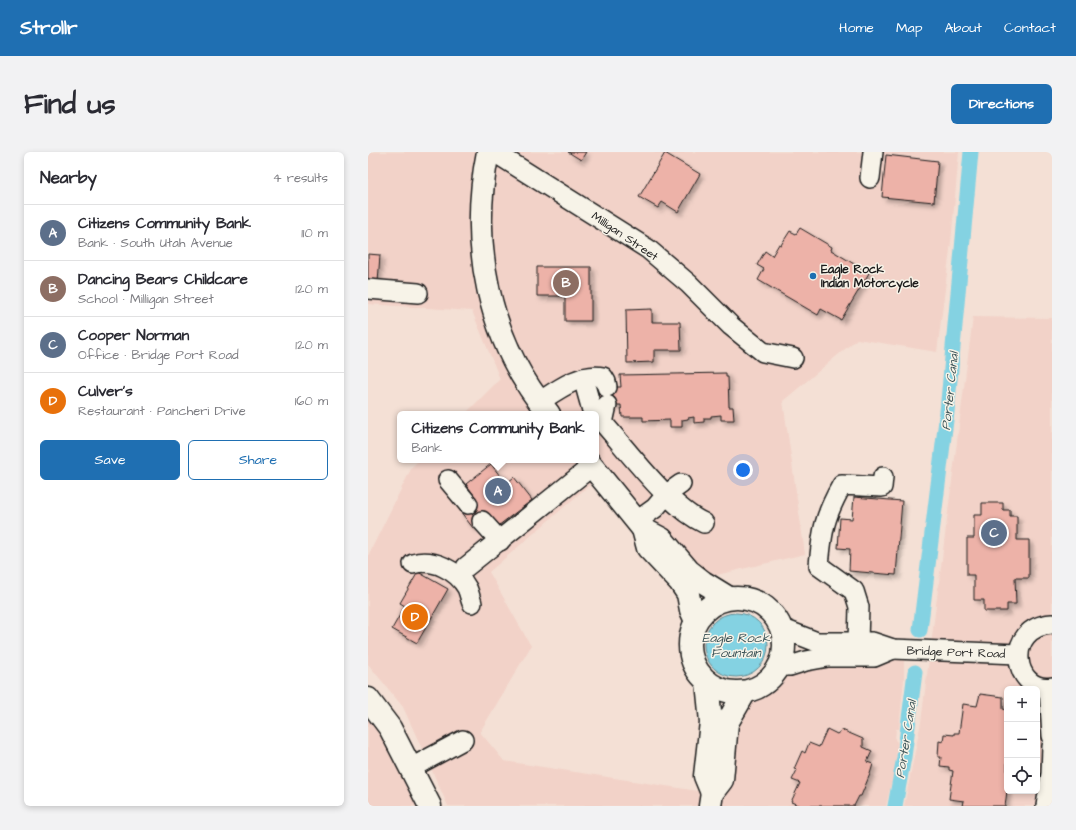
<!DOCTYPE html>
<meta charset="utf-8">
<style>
body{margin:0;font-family:"Architects Daughter",sans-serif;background:#f2f2f3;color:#2b2b33}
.controls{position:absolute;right:12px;bottom:12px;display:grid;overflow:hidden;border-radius:6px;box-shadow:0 2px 6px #0003}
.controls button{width:36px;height:36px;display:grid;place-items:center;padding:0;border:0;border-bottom:1px solid #e1e1e2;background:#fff;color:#2b2b33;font:20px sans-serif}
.you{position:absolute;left:375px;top:318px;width:14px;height:14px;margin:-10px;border:3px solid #fff;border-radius:50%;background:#1a73e8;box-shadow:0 0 0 6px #1a73e833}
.badge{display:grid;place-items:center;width:26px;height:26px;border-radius:50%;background:#1f6fb2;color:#fff;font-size:13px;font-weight:700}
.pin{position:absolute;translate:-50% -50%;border:2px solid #fff;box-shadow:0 1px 4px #0006}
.popup{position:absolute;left:29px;top:259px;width:202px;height:52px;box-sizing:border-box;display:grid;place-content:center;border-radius:6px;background:#fff;filter:drop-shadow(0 1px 3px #0005);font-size:13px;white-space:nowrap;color:#7c7c81}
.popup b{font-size:15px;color:#2b2b33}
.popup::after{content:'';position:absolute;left:50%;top:100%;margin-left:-8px;border:8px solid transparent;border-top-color:#fff}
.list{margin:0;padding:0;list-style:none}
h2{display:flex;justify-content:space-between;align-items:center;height:52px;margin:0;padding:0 16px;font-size:17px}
h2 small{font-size:13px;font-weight:400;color:#7c7c81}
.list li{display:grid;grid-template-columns:26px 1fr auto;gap:12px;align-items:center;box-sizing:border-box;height:56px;padding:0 16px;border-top:1px solid #e1e1e2}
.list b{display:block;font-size:15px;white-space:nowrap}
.list p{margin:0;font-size:13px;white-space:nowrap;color:#7c7c81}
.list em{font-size:13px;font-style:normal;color:#7c7c81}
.actions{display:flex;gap:8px;padding:12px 16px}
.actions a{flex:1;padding:9px 0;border:1px solid #1f6fb2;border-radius:6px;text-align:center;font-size:14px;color:#1f6fb2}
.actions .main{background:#1f6fb2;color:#fff}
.icon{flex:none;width:22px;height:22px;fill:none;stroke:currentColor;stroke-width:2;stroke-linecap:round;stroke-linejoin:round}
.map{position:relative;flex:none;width:684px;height:654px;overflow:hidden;border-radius:6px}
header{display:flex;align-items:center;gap:24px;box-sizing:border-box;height:56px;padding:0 20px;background:#1f6fb2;color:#fff}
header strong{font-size:19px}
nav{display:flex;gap:22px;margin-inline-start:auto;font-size:14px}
.intro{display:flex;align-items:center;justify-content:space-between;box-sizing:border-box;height:96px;padding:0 24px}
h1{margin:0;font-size:28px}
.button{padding:10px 18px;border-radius:6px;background:#1f6fb2;color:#fff;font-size:14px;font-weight:700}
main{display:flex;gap:24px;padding:0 24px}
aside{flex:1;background:#fff;border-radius:6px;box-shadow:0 2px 6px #0003}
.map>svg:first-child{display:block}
.built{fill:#f2d2c8;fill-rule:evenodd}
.water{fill:#84d2e2;stroke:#5a8993}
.pier{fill:#f4e0d5}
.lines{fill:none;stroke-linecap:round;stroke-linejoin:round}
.canal{stroke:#84d2e2;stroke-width:15}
.building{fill:#edb2a8;stroke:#1c1c1c;filter:url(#shadow)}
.minor-casing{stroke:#1c1c1c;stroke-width:22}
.major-casing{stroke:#1c1c1c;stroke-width:25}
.minor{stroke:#f7f3e8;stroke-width:19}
.major{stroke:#f7f3e8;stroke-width:22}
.poi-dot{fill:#1f6fb2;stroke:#f7f3e8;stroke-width:1.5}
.labels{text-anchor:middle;stroke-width:3;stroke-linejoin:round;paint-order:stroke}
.street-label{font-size:12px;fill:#1c1c1c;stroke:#f7f3e8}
.poi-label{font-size:12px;font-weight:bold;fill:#1c1c1c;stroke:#f7f3e8;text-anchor:start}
.water-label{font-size:13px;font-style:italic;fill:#3b5357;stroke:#f7f3e8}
</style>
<header>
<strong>Strollr</strong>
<nav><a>Home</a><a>Map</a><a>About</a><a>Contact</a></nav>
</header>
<div class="intro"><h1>Find us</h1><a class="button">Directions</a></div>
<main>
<aside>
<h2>Nearby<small>4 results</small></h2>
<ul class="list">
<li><span class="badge" style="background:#5c6f8a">A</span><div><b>Citizens Community Bank</b><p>Bank · South Utah Avenue</p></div><em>110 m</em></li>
<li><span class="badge" style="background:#8d6e63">B</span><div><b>Dancing Bears Childcare</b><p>School · Milligan Street</p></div><em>120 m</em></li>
<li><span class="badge" style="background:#5c6f8a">C</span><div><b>Cooper Norman</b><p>Office · Bridge Port Road</p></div><em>120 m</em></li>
<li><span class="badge" style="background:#e8710a">D</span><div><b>Culver's</b><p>Restaurant · Pancheri Drive</p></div><em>160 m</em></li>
</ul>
<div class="actions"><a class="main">Save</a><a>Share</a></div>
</aside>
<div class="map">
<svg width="684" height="654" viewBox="0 0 684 654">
<defs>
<filter id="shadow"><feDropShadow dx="3.5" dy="3.5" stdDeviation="2" flood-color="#0004"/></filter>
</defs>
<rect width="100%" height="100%" fill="#f4e0d5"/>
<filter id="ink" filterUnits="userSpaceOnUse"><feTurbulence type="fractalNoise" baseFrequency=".025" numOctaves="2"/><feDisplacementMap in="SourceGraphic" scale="8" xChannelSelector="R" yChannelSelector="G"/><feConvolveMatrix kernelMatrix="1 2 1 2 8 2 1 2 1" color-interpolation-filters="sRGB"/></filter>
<g filter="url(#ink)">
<!-- built -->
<g class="built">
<path d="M0 0H591L583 90 569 200 489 187 415 249 437 402 320 430 232 324 121 420 163 494 112 580 136 609 343 641 350 602 383 552 425 505 536 506V527L527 617 518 654H80L35 555 0 512V404L44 315 51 308H228V262H97L132 227 104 159 0 152Z"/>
<path d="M605 165 684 166V654H536L553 570ZM639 537H669V639H639Z"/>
<path d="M0 547 62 654H0Z"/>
</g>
<!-- water -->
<circle class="water" cx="368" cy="493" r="32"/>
<!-- pier -->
<path class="pier" d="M528 577H532L535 582 542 583 548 587 547 599 541 597 538 592 533 593 527 588Z"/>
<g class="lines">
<!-- canal -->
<g class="canal">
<path d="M552 478 579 260 603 0"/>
<path d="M527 654 536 605 547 520"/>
</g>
</g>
<!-- building -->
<g class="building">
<path d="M200 0H218L213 8Z"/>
<path d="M297 1 332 22 310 60 294 50 290 56 271 45Z"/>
<path d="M518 3 570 9 566 50 514 45Z"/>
<path d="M432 76 464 95 463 98 501 121 473 168 453 157 450 163 390 128 396 117 389 113 397 99 404 104 411 92 413 93 422 79 428 82Z"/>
<path d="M0 102 12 103 10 130 0 129Z"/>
<path d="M169 115H223V169H197V144H169Z"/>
<path d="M284 157V170H312L313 198H286V210L259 211 258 158Z"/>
<path d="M358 221V225H360L361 255H365L366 268H353V263L343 264V266H336V270L326 271V265L320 266V267L314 268V275H302V268L275 269V265H254L253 253H230V235H253L252 223Z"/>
<path d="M123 312 138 332 146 325 164 348 130 374 121 363 105 376 92 359 108 346 98 332Z"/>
<path d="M486 345 534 349 528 423 481 419 482 397 470 396 472 366 484 367Z"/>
<path d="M614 351H635V358H642V364H649V388H661V426H647L648 452H639V459H616V448H606V423H599V386H606V363H614Z"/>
<path d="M50 420 80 437 49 491 24 477 37 454 32 451Z"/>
<path d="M612 542 635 545V557L639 558V639L637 654H595L596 649 581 647 585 619 581 618V615L572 614 573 605H570L571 589 575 590 576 582 586 583V581H591L595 552 609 554Z"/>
<path d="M459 577 469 582 474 578 495 587V595L504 599 499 610 505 612 502 622 493 644H491L486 654H433L423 650 432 631 424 628 429 618 426 617 434 599 437 601 441 591 451 595Z"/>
</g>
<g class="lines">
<defs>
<g id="minor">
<path d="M126 0 280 97 321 132 363 174 395 200 425 206"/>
<path d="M502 26 505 0"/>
<path d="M0 137 50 141"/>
<path d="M215 226 225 262"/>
<path d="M171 250C188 239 213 220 235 225L238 230 239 235"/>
<path d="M228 266 235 271C262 301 301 355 336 371"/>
<path d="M235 271 239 253"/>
<path d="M80 328 100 352"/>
<path d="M114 369 132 389"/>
<path d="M269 369 287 356 299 342 313 332"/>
<path d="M45 412C65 406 89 418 99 436 101 440 102 446 104 451"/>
<path d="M98 415 224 314"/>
<path d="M684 472C635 475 645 542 684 535"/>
<path d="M413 476 449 490H504L525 497 650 502"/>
<path d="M490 490 491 455 486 439 451 414C454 379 456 365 474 333L514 335 515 325"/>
<path d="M411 514H422L438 509 460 505H506L525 497"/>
<path d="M681 536 684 584"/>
<path d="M43 616 95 588"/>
<path d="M678 654 683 622 684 594"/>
</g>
<g id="major">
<path d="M120 0C101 92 120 189 181 262"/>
<path d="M219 308 275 377 294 387 321 419 335 430 361 446"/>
<path d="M275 377 280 396 312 430 320 442 323 458 328 469"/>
<circle cx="369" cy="493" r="47"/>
<path d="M339 530 343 570 337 624 344 641"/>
<path d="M0 547 22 576 62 654"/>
<path d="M342 654 344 641 354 628 359 571 377 540"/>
</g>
</defs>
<!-- minor casing -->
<use href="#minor" class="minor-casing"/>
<!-- major casing -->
<use href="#major" class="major-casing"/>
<!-- minor -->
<use href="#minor" class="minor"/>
<!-- major -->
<use href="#major" class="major"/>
</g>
</g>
<!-- markers -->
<circle class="poi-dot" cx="445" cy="124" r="4"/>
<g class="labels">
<!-- street labels -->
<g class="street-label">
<text transform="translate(257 84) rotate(34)" y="4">Milligan Street</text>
<text transform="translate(588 500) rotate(2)" y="4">Bridge Port Road</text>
</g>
<!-- poi labels -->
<g class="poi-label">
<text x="453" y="121">Eagle Rock<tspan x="453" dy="14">Indian Motorcycle</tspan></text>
</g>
<!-- water labels -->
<g class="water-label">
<text transform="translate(581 239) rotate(-84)" y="5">Porter Canal</text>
<text x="368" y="490">Eagle Rock<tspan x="368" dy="15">Fountain</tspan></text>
<text transform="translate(537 587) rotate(-81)" y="5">Porter Canal</text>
</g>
</g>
</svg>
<div class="controls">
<button>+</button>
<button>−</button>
<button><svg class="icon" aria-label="locate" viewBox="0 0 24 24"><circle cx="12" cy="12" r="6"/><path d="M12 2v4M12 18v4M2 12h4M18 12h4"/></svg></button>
</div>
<div class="you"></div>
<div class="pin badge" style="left:130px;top:339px;background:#5c6f8a">A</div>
<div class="popup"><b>Citizens Community Bank</b>Bank</div>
<div class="pin badge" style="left:198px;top:131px;background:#8d6e63">B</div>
<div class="pin badge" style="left:626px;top:381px;background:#5c6f8a">C</div>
<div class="pin badge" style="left:47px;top:465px;background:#e8710a">D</div>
</div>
</main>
